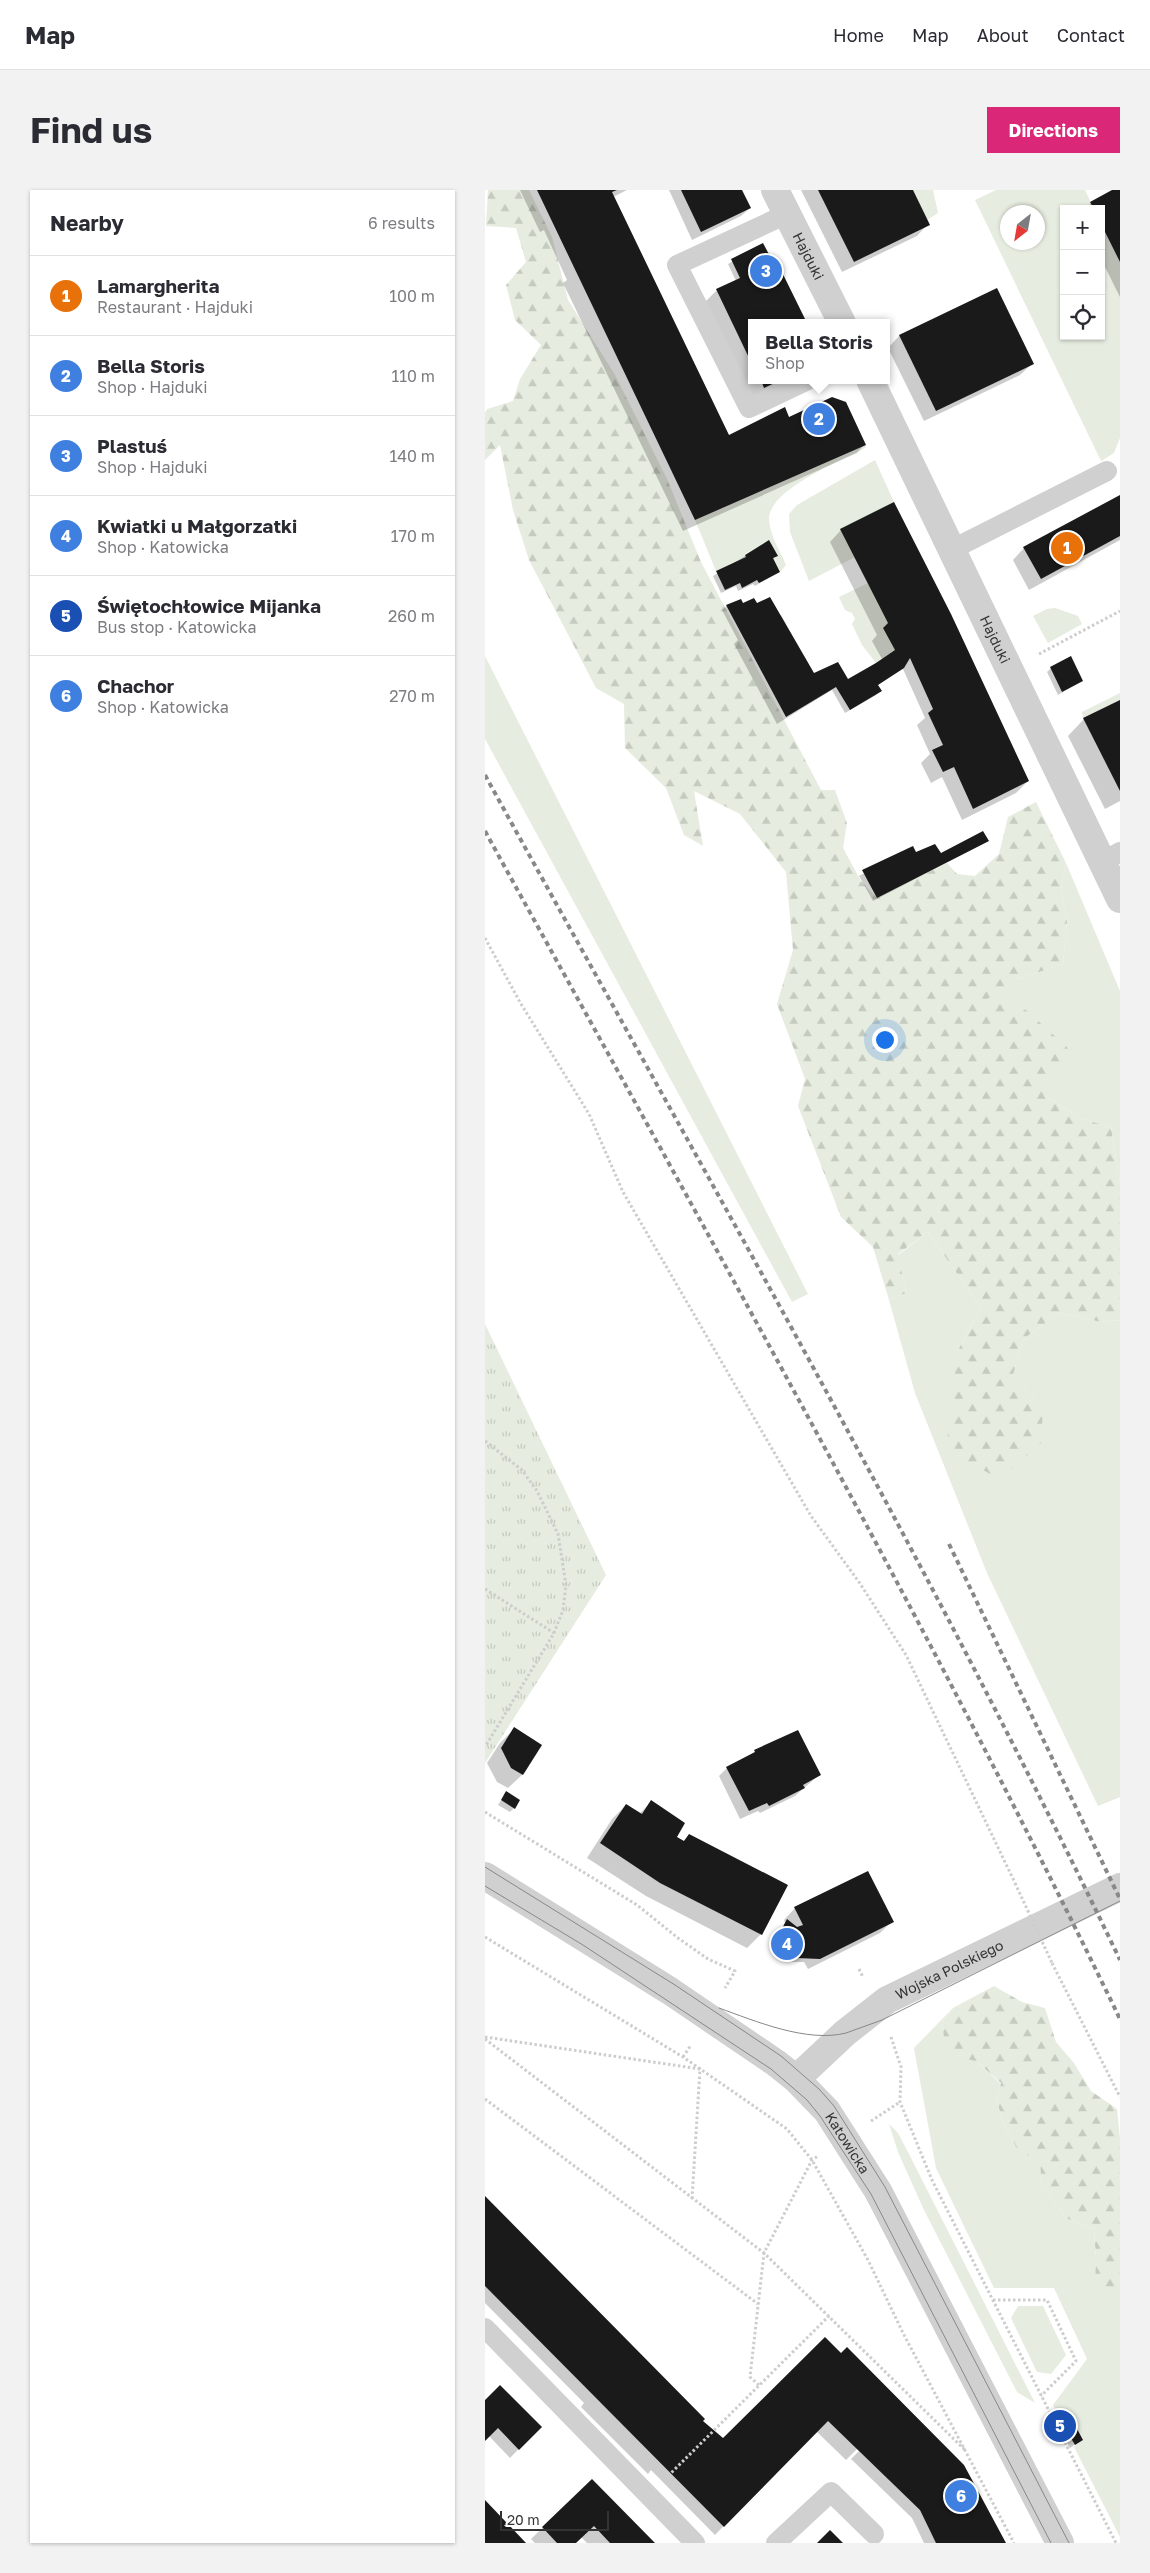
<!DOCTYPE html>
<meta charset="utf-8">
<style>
body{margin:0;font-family:"Golos Text",sans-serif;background:#f2f2f3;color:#2b2b33}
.controls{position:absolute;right:15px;top:15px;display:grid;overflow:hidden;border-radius:0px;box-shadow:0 1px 4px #0004}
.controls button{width:45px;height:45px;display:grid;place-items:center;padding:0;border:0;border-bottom:1px solid #e1e1e2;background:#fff;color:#2b2b33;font:25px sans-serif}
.compass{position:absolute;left:515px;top:15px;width:45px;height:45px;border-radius:50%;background:#fff;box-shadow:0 1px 4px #0004;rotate:211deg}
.scale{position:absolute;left:15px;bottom:12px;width:109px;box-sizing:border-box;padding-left:5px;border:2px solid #333;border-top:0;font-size:14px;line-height:18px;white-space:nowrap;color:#333;-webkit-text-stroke:4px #fff;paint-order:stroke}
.you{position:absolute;left:399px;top:849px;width:18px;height:18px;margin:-12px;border:4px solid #fff;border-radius:50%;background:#1a73e8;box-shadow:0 0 0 8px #1a73e833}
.badge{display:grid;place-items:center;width:32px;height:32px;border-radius:50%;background:#db2777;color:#fff;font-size:16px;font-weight:700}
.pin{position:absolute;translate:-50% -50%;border:2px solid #fff;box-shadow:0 1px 5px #0006}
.popup{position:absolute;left:263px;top:129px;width:142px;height:65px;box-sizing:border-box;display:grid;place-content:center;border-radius:0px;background:#fff;filter:drop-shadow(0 1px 4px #0005);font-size:16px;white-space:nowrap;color:#7c7c81}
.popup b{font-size:19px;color:#2b2b33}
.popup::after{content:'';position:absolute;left:50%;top:100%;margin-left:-10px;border:10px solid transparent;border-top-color:#fff}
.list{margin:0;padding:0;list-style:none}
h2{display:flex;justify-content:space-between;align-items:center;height:65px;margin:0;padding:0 20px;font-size:21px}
h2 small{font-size:16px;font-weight:400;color:#7c7c81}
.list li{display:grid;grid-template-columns:32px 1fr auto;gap:15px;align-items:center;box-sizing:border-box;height:80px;padding:0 20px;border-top:1px solid #e1e1e2}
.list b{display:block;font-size:19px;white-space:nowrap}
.list p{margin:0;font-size:16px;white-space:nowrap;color:#7c7c81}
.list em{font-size:16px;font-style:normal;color:#7c7c81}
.icon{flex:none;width:28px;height:28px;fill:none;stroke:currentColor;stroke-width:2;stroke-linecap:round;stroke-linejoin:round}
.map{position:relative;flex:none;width:635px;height:2353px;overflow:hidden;border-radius:0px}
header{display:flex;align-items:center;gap:30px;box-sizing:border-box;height:70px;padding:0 25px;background:#fff;border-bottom:1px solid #e1e1e2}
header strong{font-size:24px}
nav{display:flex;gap:28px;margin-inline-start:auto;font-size:18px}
.intro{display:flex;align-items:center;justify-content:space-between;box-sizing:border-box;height:120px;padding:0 30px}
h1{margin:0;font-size:35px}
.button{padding:12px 22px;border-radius:0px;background:#db2777;color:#fff;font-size:18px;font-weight:700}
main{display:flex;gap:30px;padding:0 30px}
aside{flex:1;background:#fff;border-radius:0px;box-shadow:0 1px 4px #0004}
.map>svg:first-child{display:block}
.green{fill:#e6ecdf;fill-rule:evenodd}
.forest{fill:url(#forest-firs)}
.park{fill:url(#park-tufts)}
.shadow{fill:#0003}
.building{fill:#1a1a1a}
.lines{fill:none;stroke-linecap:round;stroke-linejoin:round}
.path{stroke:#cdcdcd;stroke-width:3;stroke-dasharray:2.5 2.5;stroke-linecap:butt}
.service{stroke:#d0d0d0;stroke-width:20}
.minor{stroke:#d0d0d0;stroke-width:28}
.tertiary{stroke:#d0d0d0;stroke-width:28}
.tram{stroke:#888;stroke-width:1}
.rail{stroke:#888;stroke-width:4;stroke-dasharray:5 4;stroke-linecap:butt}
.path-bridge{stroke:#cdcdcd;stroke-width:3;stroke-dasharray:2.5 2.5;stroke-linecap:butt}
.labels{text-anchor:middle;stroke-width:5;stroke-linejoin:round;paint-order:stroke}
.street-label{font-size:14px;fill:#333;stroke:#fff}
</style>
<header>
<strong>Map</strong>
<nav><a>Home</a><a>Map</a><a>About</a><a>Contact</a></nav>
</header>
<div class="intro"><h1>Find us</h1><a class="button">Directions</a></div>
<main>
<aside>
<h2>Nearby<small>6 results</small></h2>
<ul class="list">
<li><span class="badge" style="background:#e8710a">1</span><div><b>Lamargherita</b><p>Restaurant · Hajduki</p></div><em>100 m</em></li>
<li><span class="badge" style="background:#3f7fe0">2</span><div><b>Bella Storis</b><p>Shop · Hajduki</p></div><em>110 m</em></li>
<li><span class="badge" style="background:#3f7fe0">3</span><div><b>Plastuś</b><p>Shop · Hajduki</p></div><em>140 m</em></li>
<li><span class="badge" style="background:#3f7fe0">4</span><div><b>Kwiatki u Małgorzatki</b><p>Shop · Katowicka</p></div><em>170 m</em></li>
<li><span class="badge" style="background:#1a4fb4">5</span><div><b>Świętochłowice Mijanka</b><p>Bus stop · Katowicka</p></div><em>260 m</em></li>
<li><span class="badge" style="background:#3f7fe0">6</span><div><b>Chachor</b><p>Shop · Katowicka</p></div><em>270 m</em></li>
</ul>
</aside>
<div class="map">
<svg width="635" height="2353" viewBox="0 0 635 2353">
<defs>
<pattern id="forest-firs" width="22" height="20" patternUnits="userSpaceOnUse" patternTransform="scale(1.25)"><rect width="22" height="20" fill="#e6ecdf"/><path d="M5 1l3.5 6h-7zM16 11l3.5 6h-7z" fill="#c6cbc0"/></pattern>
<pattern id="park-tufts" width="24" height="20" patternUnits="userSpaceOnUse" patternTransform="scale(1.25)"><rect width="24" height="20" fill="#e6ecdf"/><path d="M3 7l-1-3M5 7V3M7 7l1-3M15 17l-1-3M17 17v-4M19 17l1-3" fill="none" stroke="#c6cbc0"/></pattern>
</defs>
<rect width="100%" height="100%" fill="#fff"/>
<!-- green -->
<g class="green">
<path d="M428 0H448L453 23 442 30Z"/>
<path d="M511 0H600L609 19H579V146H616V34L635 72V248L629 263 616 271 490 10ZM522 22H552V52H522Z"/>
<path d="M381 255 380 258C356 271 285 299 284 328 284 344 295 361 301 375L295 382 288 368 292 366 284 351 260 364 261 367 231 381 210 330Z"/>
<path d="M390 270 409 312 370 367 324 391 305 342 304 324 312 315Z"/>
<path d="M383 393 403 433 398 438 410 460 391 473 377 455 367 434 370 429 367 423 360 420 354 407Z"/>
<path d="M570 418 593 426 597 434 563 453 548 426 562 419Z"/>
<path d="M0 466 323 1104 307 1112 0 549Z"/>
<path d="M635 503V510L598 528 597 522Z"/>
<path d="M581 673 635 801V993L626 937 597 929 560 906 498 811 533 789 578 774 582 731 576 699Z"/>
<path d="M443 1042 496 1118 472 1162 558 1218 528 1185 538 1149 575 1123 616 1132 635 1130V1607L613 1616 502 1383 430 1203 404 1110 421 1103 413 1065Z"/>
<path d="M468 1818 457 1832 459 1848 491 1871 516 1894 512 1910 517 1930 531 1957 555 1974 557 1997 583 2029 609 2039 611 2068 635 2104V2347L589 2257 598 2249 589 2233 580 2238 568 2215 602 2169 569 2098H509L451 1978 429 1858Z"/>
<path d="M404 1934 413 1943 425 1966 550 2213 532 2202 438 2018 413 1962Z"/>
<path d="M533 2116H558L581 2165 566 2184 552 2182 526 2128Z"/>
</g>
<!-- forest -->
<g class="forest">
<path d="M3 0H44L67 47 83 110 130 185 182 289 216 372 336 600H350L362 633 358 658 376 691 392 708 462 673 472 684 490 686 514 664 523 627 551 612 581 673 576 699 582 731 578 774 533 789 499 811 541 820 583 858 560 906 597 929 626 937 635 993V1130L616 1132 575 1123 538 1149 528 1185 558 1218 556 1253 515 1289 461 1261 472 1162 496 1118 443 1042 413 1064 421 1103 404 1110 388 1057 356 1027 313 916 320 889 292 814 308 760 301 682 255 624 209 601 218 656 199 645 181 598 140 558 139 514 111 498 44 370 28 320 15 255 0 270V223L2 219 28 211 35 189 56 155 30 130 21 95 41 72 31 38 1 36Z"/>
<path d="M509 1796 537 1812 560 1818 571 1852 589 1873 606 1901 632 1919 635 1948V2104L630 2100 616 2107 610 2097 611 2068 609 2039 583 2029 557 1997 555 1974 531 1957 517 1930 512 1910 516 1893 491 1871 467 1866 459 1848 457 1832 468 1818Z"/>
</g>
<!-- park -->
<path class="park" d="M0 1134 121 1385 0 1573Z"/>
<!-- shadow -->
<g class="shadow">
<path d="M35 0H142L128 7 243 246 304 229 380 254 372 263 198 341 78 93 82 90 59 40 55 42Z"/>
<path d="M184 0H256L265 18 256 26 207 50Z"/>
<path d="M316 0H426L443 34 432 46 357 82Z"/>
<path d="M630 0H635V107L616 69V19H600L606 13Z"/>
<path d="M278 54 266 133V190H307L268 209 220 112 232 100 251 91 243 74Z"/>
<path d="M511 99 547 174 535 185 439 231 403 158 414 146Z"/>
<path d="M635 306V350L544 400 528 370 539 358Z"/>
<path d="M356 340 543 591 531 603 477 630 457 587 446 593 436 573 445 564 432 535 440 528 418 479 387 497 395 501 391 505 360 523 347 500 292 534 249 454 253 450 237 420 242 416 257 415 287 430 296 425 329 484 363 491 397 469 387 451 392 445 345 352Z"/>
<path d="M260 366H291L287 370 293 382 270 396 268 394 253 401 251 396 236 403 228 386Z"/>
<path d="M566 478 596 491 573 505 562 482Z"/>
<path d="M635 512V611L620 619 583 546 599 529Z"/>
<path d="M503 651 388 711 374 686 427 658 431 664H455Z"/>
<path d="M29 1539 55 1555 37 1585 23 1598 12 1592 2 1573 15 1553Z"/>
<path d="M284 1554 334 1585 310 1606 275 1623 273 1621 255 1629 234 1586 242 1578Z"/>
<path d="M21 1603 29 1618 25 1622 13 1615Z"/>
<path d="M166 1612 191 1647 198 1652 204 1645 276 1744 262 1758 161 1706 102 1668 127 1629 141 1615 154 1624Z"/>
<path d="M310 1718 407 1731 395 1743 323 1779 319 1772H307L285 1760 300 1733 299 1730Z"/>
<path d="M0 2008 216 2231 238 2249 296 2192 518 2353H439L427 2328 366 2269 376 2259 374 2257 361 2270 331 2241 230 2345 166 2280 163 2284 96 2217 99 2213 0 2113Z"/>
<path d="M0 2212 55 2237 25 2268 4 2246 0 2250Z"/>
<path d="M581 2239 596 2250 585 2258 577 2243Z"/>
<path d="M107 2290 168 2353H102L96 2347 90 2353H50L46 2349Z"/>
</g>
<!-- building -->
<g class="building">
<path d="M52 0H132L127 2 244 245 300 217 304 227 347 207 361 212 381 255 210 330Z"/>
<path d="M196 0H257L266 18 216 42Z"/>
<path d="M333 0H428L445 35 369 72Z"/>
<path d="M627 0H635V72L616 34V19H609L605 12Z"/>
<path d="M278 53 288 72 291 70 322 133H266V172L231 99 255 88 246 69Z"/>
<path d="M512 98 549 174 451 221 414 145Z"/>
<path d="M276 190H296L279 198Z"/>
<path d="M635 305V346L556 389 538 357Z"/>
<path d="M409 312 466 424 544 591 488 619 469 577 458 582 447 560 458 555 443 523 448 519 425 468 419 478 393 495 397 501 365 520 351 497 301 527 241 415 256 409 258 413 269 408 272 413 285 407 329 483 353 472 363 489 391 473 410 460 398 438 403 433 355 339Z"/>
<path d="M284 350 293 366 288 368 295 382 274 393 272 390 257 398 255 393 240 400 231 381 261 367 260 365Z"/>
<path d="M586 466 598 491 577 502 565 477Z"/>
<path d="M635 510V601L598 528Z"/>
<path d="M498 641 504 651 392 708 377 680 428 656 431 662 450 654 456 663Z"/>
<path d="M29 1537 57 1555 38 1585 26 1578 16 1558Z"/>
<path d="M313 1540 336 1585 318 1595 320 1598 284 1616 282 1613 264 1621 241 1577 270 1562 269 1560Z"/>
<path d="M21 1601 35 1610 30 1619 16 1610Z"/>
<path d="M166 1610 200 1633 192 1647 199 1651 204 1644 303 1695 277 1745 175 1693 115 1653 141 1614 157 1624Z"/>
<path d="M383 1681 409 1732 335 1769 312 1768 288 1756 302 1729 312 1737 318 1735 309 1717Z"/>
<path d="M0 2006 220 2229 218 2231 238 2248 340 2147 356 2163 362 2157 479 2275 521 2353H451L435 2320 343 2231 239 2337 0 2096Z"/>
<path d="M15 2195 57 2237 34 2260 13 2238 0 2251V2210Z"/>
<path d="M589 2233 598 2250 590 2255 580 2238Z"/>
<path d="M107 2289 170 2353H125L109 2336 91 2353H72L57 2337Z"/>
<path d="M0 2310 41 2353H0Z"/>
<path d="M345 2340 358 2353H332Z"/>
</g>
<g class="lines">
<!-- path -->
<g class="path">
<path d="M554 464 635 421"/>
<path d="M0 748 36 814 104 924 138 1002 326 1326 374 1392 421 1465 530 1693"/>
<path d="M0 1251 37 1280 52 1301 73 1344 81 1395 78 1420 69 1443 0 1557"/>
<path d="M0 1399 69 1443"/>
<path d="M0 1622 152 1715 193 1748 223 1769 250 1781 240 1798"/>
<path d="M0 1747 198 1867 302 1939 327 1970 383 2070 418 2143 529 2353"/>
<path d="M567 1773 635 1907"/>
<path d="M374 1779 378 1787"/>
<path d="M0 1847 215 1879 207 2009"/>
<path d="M406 1847 416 1877 415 1912 447 1990 631 2353"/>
<path d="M0 1849 279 2063 481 2261"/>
<path d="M198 1867 206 1855"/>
<path d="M0 1909 273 2114"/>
<path d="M386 1931 415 1912"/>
<path d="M508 2110H562L591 2171 556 2206"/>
<path d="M274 2195 265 2187 279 2063 327 1970 333 1966"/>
<path d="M183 2286 344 2126"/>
</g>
<!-- service -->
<g class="service">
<path d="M302 24 192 75 264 218 323 190"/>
<path d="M466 360 622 281"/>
<path d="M617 672 635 662"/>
<path d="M0 2138 210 2353"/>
<path d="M291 2353 346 2302 389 2344"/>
</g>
<!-- minor -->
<g class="minor">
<path id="s1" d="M290 0 357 133"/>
<path id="s2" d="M385 190 635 709"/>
</g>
<!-- tertiary -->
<g class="tertiary">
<path id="s3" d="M0 1686 185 1801 291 1873 311 1889 342 1921 393 2001 575 2353"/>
<path id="s4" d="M311 1889 360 1843 402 1810 635 1697"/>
</g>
<!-- tram -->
<g class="tram">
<path d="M0 1677 190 1795 296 1866 334 1899 349 1916 400 1997 584 2353"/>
<path d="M0 1696 98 1755 286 1879 322 1910 335 1926 386 2004 566 2353"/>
<path d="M234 1818C270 1831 322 1853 361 1843 373 1839 385 1834 397 1830L635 1711"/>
</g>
<!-- rail -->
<g class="rail">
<path d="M0 585C216 977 441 1366 635 1770"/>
<path d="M0 641C217 1035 439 1425 635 1829"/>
<path d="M464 1354 635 1709"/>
</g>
<!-- path-bridge -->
<path class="path-bridge" d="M530 1693 567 1773"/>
</g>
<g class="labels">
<!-- street labels -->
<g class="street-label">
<text dy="5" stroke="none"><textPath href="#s1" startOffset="74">Hajduki</textPath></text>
<text dy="5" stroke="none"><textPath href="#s2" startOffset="288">Hajduki</textPath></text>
<text dy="5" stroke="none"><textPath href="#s4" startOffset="190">Wojska Polskiego</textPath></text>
<text dy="5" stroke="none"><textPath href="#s3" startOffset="454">Katowicka</textPath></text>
</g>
</g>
</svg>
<div class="controls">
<button>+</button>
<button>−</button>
<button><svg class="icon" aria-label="locate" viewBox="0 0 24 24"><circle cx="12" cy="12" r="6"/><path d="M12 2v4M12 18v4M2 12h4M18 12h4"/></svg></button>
</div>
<svg class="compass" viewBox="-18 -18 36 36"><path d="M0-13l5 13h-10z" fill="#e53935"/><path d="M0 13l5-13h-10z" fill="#7c7c81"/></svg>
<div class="scale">20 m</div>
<div class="you"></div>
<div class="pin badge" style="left:582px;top:358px;background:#e8710a">1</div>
<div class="pin badge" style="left:334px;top:229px;background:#3f7fe0">2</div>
<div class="popup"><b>Bella Storis</b>Shop</div>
<div class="pin badge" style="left:281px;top:81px;background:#3f7fe0">3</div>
<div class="pin badge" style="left:302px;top:1754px;background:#3f7fe0">4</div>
<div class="pin badge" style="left:575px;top:2236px;background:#1a4fb4">5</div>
<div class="pin badge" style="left:476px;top:2306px;background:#3f7fe0">6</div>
</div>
</main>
